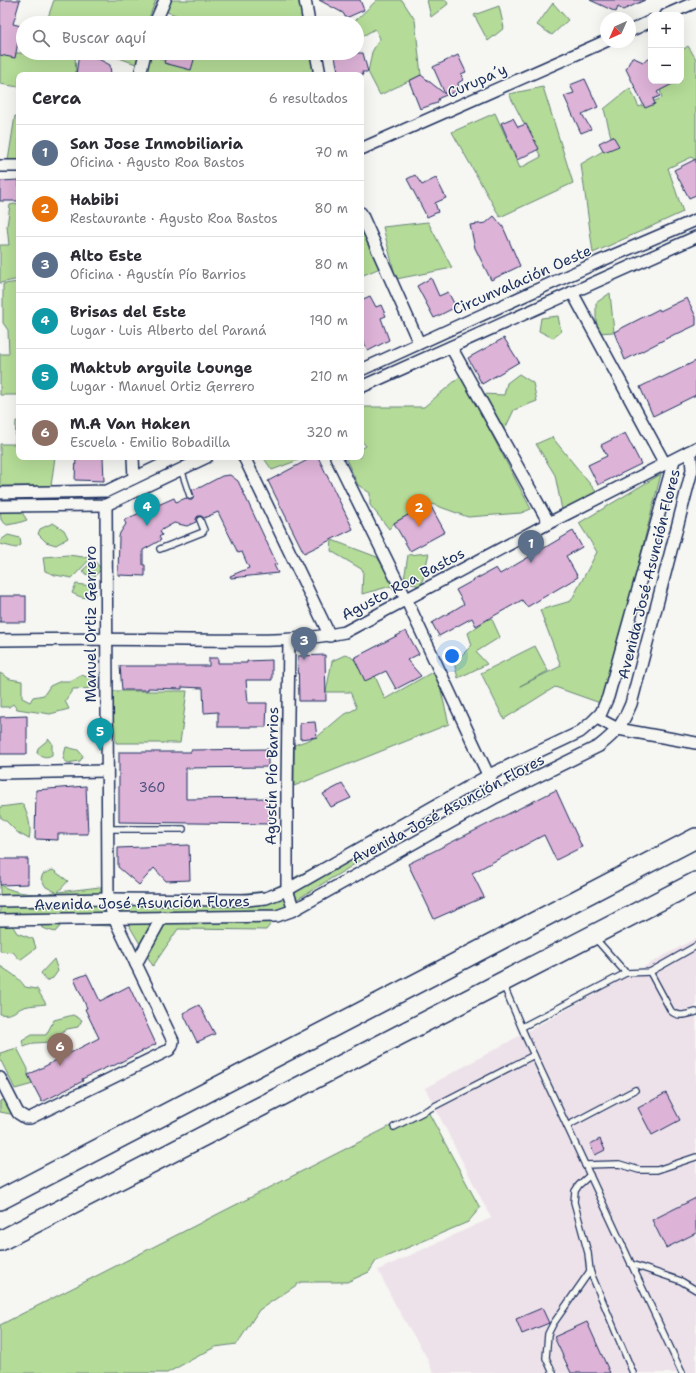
<!DOCTYPE html>
<html lang="es">
<meta charset="utf-8">
<style>
body{margin:0;font-family:"Shantell Sans",sans-serif;background:#f2f2f3;color:#2b2b33}
.controls{position:absolute;right:12px;top:12px;display:grid;overflow:hidden;border-radius:8px;box-shadow:0 4px 16px #0002}
.controls button{width:36px;height:36px;display:grid;place-items:center;padding:0;border:0;border-bottom:1px solid #e1e1e2;background:#fff;color:#2b2b33;font:20px sans-serif}
.compass{position:absolute;left:600px;top:12px;width:36px;height:36px;border-radius:50%;background:#fff;box-shadow:0 4px 16px #0002;rotate:225deg}
.you{position:absolute;left:452px;top:656px;width:14px;height:14px;margin:-10px;border:3px solid #fff;border-radius:50%;background:#1a73e8;box-shadow:0 0 0 6px #1a73e833}
.badge{display:grid;place-items:center;width:26px;height:26px;border-radius:50%;background:#1f6fb2;color:#fff;font-size:13px;font-weight:700}
.pin{position:absolute;translate:-50% -33px;filter:drop-shadow(0 1px 2px #0008)}
.pin::after{content:'';position:absolute;top:21px;width:14px;height:12px;background:inherit;clip-path:polygon(0 0,100% 0,50% 100%)}
.list{margin:0;padding:0;list-style:none}
h2{display:flex;justify-content:space-between;align-items:center;height:52px;margin:0;padding:0 16px;font-size:17px}
h2 small{font-size:13px;font-weight:400;color:#7c7c81}
.list li{display:grid;grid-template-columns:26px 1fr auto;gap:12px;align-items:center;box-sizing:border-box;height:56px;padding:0 16px;border-top:1px solid #e1e1e2}
.list b{display:block;font-size:15px;white-space:nowrap}
.list p{margin:0;font-size:13px;white-space:nowrap;color:#7c7c81}
.list em{font-size:13px;font-style:normal;color:#7c7c81}
.icon{flex:none;width:22px;height:22px;fill:none;stroke:currentColor;stroke-width:2;stroke-linecap:round;stroke-linejoin:round}
.map{position:relative;flex:none;width:696px;height:1373px;overflow:hidden}
.search{position:absolute;background:#fff;box-shadow:0 4px 16px #0002;left:16px;top:16px;width:348px;height:44px;display:flex;align-items:center;gap:10px;box-sizing:border-box;padding:0 14px;border-radius:22px;color:#7c7c81;font-size:15px}
.panel{position:absolute;background:#fff;box-shadow:0 4px 16px #0002;left:16px;top:72px;width:348px;height:388px;border-radius:8px}
.map>svg:first-child{display:block}
.built{fill:#eee2ea}
.green{fill:#b4db97;stroke:#68857a}
.building{fill:#ddb3d8;stroke:#1b2f5e}
.lines{fill:none;stroke-linecap:round;stroke-linejoin:round}
.service-casing{stroke:#1b2f5e;stroke-width:8}
.minor-casing{stroke:#1b2f5e;stroke-width:14}
.trunk-casing{stroke:#1b2f5e;stroke-width:22}
.service{stroke:#f6f6f2;stroke-width:5.5}
.minor{stroke:#f6f6f2;stroke-width:11}
.trunk{stroke:#f6f6f2;stroke-width:19}
.labels{text-anchor:middle;stroke-width:3;stroke-linejoin:round;paint-order:stroke}
.number-label{font-size:13px;fill:#4c507c}
.street-label{font-size:15px;fill:#1b2f5e;stroke:#f6f6f2}
</style>
<div class="map">
<svg width="696" height="1373" viewBox="0 0 696 1373">
<rect width="100%" height="100%" fill="#f6f6f2"/>
<filter id="ink" filterUnits="userSpaceOnUse"><feTurbulence type="fractalNoise" baseFrequency=".025" numOctaves="2"/><feDisplacementMap in="SourceGraphic" scale="8" xChannelSelector="R" yChannelSelector="G"/><feConvolveMatrix kernelMatrix="1 2 1 2 8 2 1 2 1" color-interpolation-filters="sRGB"/></filter>
<g filter="url(#ink)">
<!-- built -->
<path class="built" d="M696 938V1373H433L426 1356 396 1306 378 1270 491 1218 425 1088Z"/>
<!-- green -->
<g class="green">
<path d="M54 0H156L147 23H46Z"/>
<path d="M169 0H299L304 23H194L176 15 164 11Z"/>
<path d="M377 0H402L415 20 421 75 380 95 368 72 372 52 380 38 375 29 359 38 357 23H355V21Z"/>
<path d="M427 0H446L448 4 431 17Z"/>
<path d="M553 3 568 20 552 35 537 25Z"/>
<path d="M499 6 504 28 488 41 474 15Z"/>
<path d="M688 46 696 59V163L692 157 668 168 683 212 593 253 581 164 613 145 604 109 630 88 639 107 662 98 658 81H681V51Z"/>
<path d="M0 50 16 53H75L76 75H19V87L0 84Z"/>
<path d="M105 53H139L136 64Z"/>
<path d="M149 53H154L162 60 188 67 193 53H311L316 75H144Z"/>
<path d="M543 87 573 183 500 217 452 132 495 113 520 168 541 157 509 94Z"/>
<path d="M15 116H19V161H8Z"/>
<path d="M19 203V279L0 283V245H9L7 226 10 205Z"/>
<path d="M428 222 452 268 396 279 383 227Z"/>
<path d="M361 226 380 268 361 276Z"/>
<path d="M19 282V395H0V354H9L8 330 3 323V284Z"/>
<path d="M610 293 614 332 598 333 596 320V303Z"/>
<path d="M558 316 561 332 553 338 539 331 541 318Z"/>
<path d="M519 374 533 383 537 401 514 410 501 437 482 394 504 395 507 383Z"/>
<path d="M461 376 531 509 521 513 468 517 429 503 394 523 389 529 370 505V493L358 485 346 459 349 457H361V449L366 446 361 440V407H424Z"/>
<path d="M16 421H19V457H55L51 486H0V444H15Z"/>
<path d="M552 437 598 494 562 510 555 475 536 444Z"/>
<path d="M263 457H301V459L272 470Z"/>
<path d="M661 474 603 704 555 687 504 719 481 673 535 646 548 671 520 686 561 666 540 610 571 601 597 552 579 523Z"/>
<path d="M22 505 23 514 27 520 18 523 7 525 1 520 0 508Z"/>
<path d="M53 523 64 530 68 538 56 545 46 542 38 534 40 529Z"/>
<path d="M8 535 20 538 21 545 16 548 0 544 1 540Z"/>
<path d="M332 540 377 557 395 585 362 594 363 570 331 551Z"/>
<path d="M429 553 421 587 404 580 408 555Z"/>
<path d="M68 555 91 558 72 578 55 575 45 571 43 557Z"/>
<path d="M94 560 101 569 95 576 85 574 83 570Z"/>
<path d="M76 584 91 586 95 595C86 600 80 597 72 593Z"/>
<path d="M491 617 500 637 476 652 487 664 458 678 454 663 472 645 468 633Z"/>
<path d="M347 654 375 676 385 699 436 670 449 724 294 786V745L317 737 342 716 357 708 350 692H326L332 661Z"/>
<path d="M0 673 10 679 22 681V698L30 702 33 697 44 695 50 686 61 681H70L82 675 94 680 102 688 73 689 65 701 69 709 50 714 17 709 13 704 9 707H0Z"/>
<path d="M110 691H187L180 743H116Z"/>
<path d="M49 739 52 743V755C47 758 42 757 37 753L38 748Z"/>
<path d="M66 747 78 750 83 756 80 761 68 763 63 759Z"/>
<path d="M23 804C28 816 32 826 29 839L18 833 6 821 0 817V807Z"/>
<path d="M385 831 386 845 283 908 266 930 178 929 153 966 117 905 268 891Z"/>
<path d="M53 870 68 881 58 892 100 887 111 926 62 924 55 932 42 928 41 923 0 922V885C19 895 36 895 56 892L46 887 41 879 43 874Z"/>
<path d="M0 924 12 925 17 933 33 939 36 948 20 960 13 952 0 951Z"/>
<path d="M54 959 58 971 53 978 46 981 41 973Z"/>
<path d="M0 966C9 972 19 977 25 987L37 989 46 1004C39 1005 31 1005 24 1007 14 1011 12 1016 0 1014Z"/>
<path d="M73 1015 82 1020 78 1027 67 1029 51 1042 34 1043 24 1047 22 1041 32 1035H46L54 1020Z"/>
<path d="M17 1048 28 1069V1075L33 1084 15 1089 0 1059V1053Z"/>
<path d="M10 1098 16 1115 0 1112V1101Z"/>
<path d="M426 1108 480 1208 468 1222 376 1261 369 1272 347 1282H301L259 1310 237 1344 215 1347 167 1373H0V1325Z"/>
</g>
<!-- building -->
<g class="building">
<path d="M0 0H20L13 24 21 26 15 58 0 55Z"/>
<path d="M319 0H360L364 10 346 18 343 13Z"/>
<path d="M590 0H645L623 10 618 7 616 12Z"/>
<path d="M79 53H87L110 65 111 75H76Z"/>
<path d="M167 53H196L191 70 164 63Z"/>
<path d="M334 53H363L368 72H362L363 75H339Z"/>
<path d="M458 55 466 72 461 74 463 80 458 83 459 90 439 98 437 103 420 109 409 81 421 75 445 94 433 67Z"/>
<path d="M632 57 643 62 651 58V81H678L657 92 660 96 653 99 655 104 645 108 626 69Z"/>
<path d="M585 79 598 107 582 114 591 129 581 133 564 96 574 93 570 85Z"/>
<path d="M513 118 518 127 526 124 539 149 517 160 501 123Z"/>
<path d="M613 136 619 146 604 152 599 143Z"/>
<path d="M696 159V195L689 198 674 170Z"/>
<path d="M415 175 422 185 436 178 446 198 435 203 438 212 427 217 407 179Z"/>
<path d="M19 180V201H0V181Z"/>
<path d="M494 216 503 227 520 266 491 280 475 248 470 225 486 223Z"/>
<path d="M431 278 439 296 448 292 456 307 434 318 417 286Z"/>
<path d="M370 296 376 307 381 305 386 316 381 318 389 340 368 351 361 336V300Z"/>
<path d="M687 298 696 317V325L677 334V333L625 360 614 332 659 309 660 311Z"/>
<path d="M504 338 519 362 482 384 468 358Z"/>
<path d="M696 361V395L653 416 640 387 660 377 661 378Z"/>
<path d="M625 433 641 464 598 485 588 465 607 456 601 445Z"/>
<path d="M76 457H103L104 481 75 480Z"/>
<path d="M313 457H318L353 529 304 553 268 481Z"/>
<path d="M230 475 238 481 277 564 274 565 278 573 231 578 230 576 249 568 242 552 238 553 218 512 204 518 201 516H198L196 519V522L187 526 174 523 160 531 162 535 159 537 161 540 143 550V565H145V576L118 575 119 537 120 533 126 524 124 520 174 498 176 502 186 498 189 500H192L194 496 192 490 201 487 222 476Z"/>
<path d="M429 503 445 532 410 551 394 523Z"/>
<path d="M573 531 582 547 566 556 578 577 527 607 522 600 476 626 472 618 439 636 432 623 464 604 456 590 496 568 500 574Z"/>
<rect x="0" y="596" width="26" height="26"/>
<path d="M406 631 419 654 407 660 421 676 396 689 386 671 365 681 354 658Z"/>
<path d="M325 655 326 701H299L298 656Z"/>
<path d="M209 658H218V663H247V661L272 660V680H246L248 703H267L266 727H218V712L204 713 203 688 182 687V689L148 688V690H122L120 666H209Z"/>
<path d="M27 716V754H0V717Z"/>
<path d="M315 722 317 737 300 739V723Z"/>
<path d="M268 749V767L186 768V799L270 798 269 824 119 822V752H191V750Z"/>
<path d="M342 784 351 798 331 807 323 794Z"/>
<path d="M86 786 88 834H58V840L35 839 36 790Z"/>
<path d="M556 790 582 847 556 860 544 835 472 873 484 897 434 919 408 864Z"/>
<path d="M189 845 190 880 166 881 154 868 139 885 118 867V848Z"/>
<path d="M0 859H28V884L0 885Z"/>
<path d="M87 974 100 1001 129 986 156 1044 113 1066 112 1065 82 1079 83 1081 42 1102 28 1075 99 1038 85 1009 87 1008 74 979Z"/>
<path d="M199 1005 215 1034 197 1042 183 1013Z"/>
<path d="M666 1093 680 1120 652 1135 638 1108Z"/>
<path d="M600 1139 605 1150 595 1155 590 1144Z"/>
<path d="M696 1198V1233L666 1248 652 1220Z"/>
<path d="M542 1308 549 1323 522 1334 516 1319Z"/>
<path d="M587 1322 610 1373H571L554 1337Z"/>
</g>
<g class="lines">
<defs>
<g id="service">
<path d="M181 469 190 496"/>
<path d="M160 549 203 532 204 530 200 520"/>
<path d="M108 829H183"/>
<path d="M594 937 626 973 650 972 696 946"/>
<path d="M650 972 671 1011C678 1018 687 1014 696 1012"/>
<path d="M503 984 526 1038 682 1373"/>
<path d="M522 1027 626 973"/>
<path d="M567 1126 635 1090"/>
<path d="M394 1127 534 1055"/>
<path d="M585 1165 619 1164 639 1170H657L696 1157"/>
<path d="M590 1175 579 1185 575 1191 574 1202 588 1253 590 1271 633 1373"/>
<path d="M631 1264 681 1281 696 1290"/>
<path d="M553 1373 546 1358 548 1334 553 1324 590 1271"/>
</g>
<g id="minor">
<path d="M305 0 309 23"/>
<path d="M666 15 696 2"/>
<path d="M155 23 165 0"/>
<path d="M630 31 651 21"/>
<path d="M316 53 320 75"/>
<path d="M140 75 145 53"/>
<path d="M361 149 606 41"/>
<path d="M0 166H19"/>
<path d="M361 213 419 343"/>
<path d="M572 292 665 464"/>
<path d="M451 347 549 523"/>
<path d="M361 370 598 262 696 220"/>
<path d="M361 387 696 237"/>
<path d="M133 457 134 478"/>
<path d="M244 457 330 636"/>
<path d="M336 457 406 599 498 796"/>
<path d="M0 493 107 491 178 457"/>
<path d="M0 506 106 505 207 457"/>
<path d="M0 640C63 639 125 639 188 640 241 640 293 643 345 632L549 523 696 448"/>
<path d="M289 640 287 788V890L294 910"/>
<path d="M597 718 618 729 696 743"/>
<path d="M0 773 106 771"/>
<path d="M0 901 108 899 247 900 266 898 287 890 489 775 580 732 593 721 601 713 608 697 674 460"/>
<path d="M0 920 277 916 294 910 498 796 599 746C617 732 622 725 631 704L692 470 691 457 688 452"/>
<path d="M136 964 162 917"/>
<path d="M0 1078 18 1113 26 1118H30L169 1050 172 1046 173 1041 114 918 108 899 106 505"/>
</g>
<g id="trunk">
<path d="M0 1200 696 838"/>
<path d="M0 1241 696 882"/>
</g>
</defs>
<!-- service casing -->
<use href="#service" class="service-casing"/>
<!-- minor casing -->
<use href="#minor" class="minor-casing"/>
<!-- trunk casing -->
<use href="#trunk" class="trunk-casing"/>
<!-- service -->
<use href="#service" class="service"/>
<!-- minor -->
<use href="#minor" class="minor"/>
<!-- trunk -->
<use href="#trunk" class="trunk"/>
</g>
</g>
<g class="labels">
<!-- number labels -->
<g class="number-label">
<text x="152" y="792">360</text>
</g>
<!-- street labels -->
<g class="street-label">
<text transform="translate(477 81) rotate(-24)" y="5">Curupa´y</text>
<text transform="translate(522 280) rotate(-24)" y="5">Circunvalación Oeste</text>
<text transform="translate(649 574) rotate(-76)" y="5">Avenida José Asunción Flores</text>
<text transform="translate(403 584) rotate(-28)" y="5">Agusto Roa Bastos</text>
<text transform="translate(91 624) rotate(-90)" y="5">Manuel Ortiz Gerrero</text>
<text transform="translate(272 776) rotate(-89)" y="5">Agustín Pío Barrios</text>
<text transform="translate(448 809) rotate(-28)" y="5">Avenida José Asunción Flores</text>
<text transform="translate(142 903) rotate(-1)" y="5">Avenida José Asunción Flores</text>
</g>
</g>
</svg>
<div class="controls">
<button>+</button>
<button>−</button>
</div>
<svg class="compass" viewBox="-18 -18 36 36"><path d="M0-13l5 13h-10z" fill="#e53935"/><path d="M0 13l5-13h-10z" fill="#7c7c81"/></svg>
<div class="you"></div>
<div class="pin badge" style="left:531px;top:563px;background:#5c6f8a">1</div>
<div class="pin badge" style="left:419px;top:527px;background:#e8710a">2</div>
<div class="pin badge" style="left:304px;top:660px;background:#5c6f8a">3</div>
<div class="pin badge" style="left:147px;top:526px;background:#0f9aa8">4</div>
<div class="pin badge" style="left:100px;top:751px;background:#0f9aa8">5</div>
<div class="pin badge" style="left:60px;top:1066px;background:#8d6e63">6</div>
<div class="search"><svg class="icon" aria-label="search" viewBox="0 0 24 24"><circle cx="10" cy="10" r="6"/><path d="M15 15l6 6"/></svg>Buscar aquí</div>
<section class="panel">
<h2>Cerca<small>6 resultados</small></h2>
<ul class="list">
<li><span class="badge" style="background:#5c6f8a">1</span><div><b>San Jose Inmobiliaria</b><p>Oficina · Agusto Roa Bastos</p></div><em>70 m</em></li>
<li><span class="badge" style="background:#e8710a">2</span><div><b>Habibi</b><p>Restaurante · Agusto Roa Bastos</p></div><em>80 m</em></li>
<li><span class="badge" style="background:#5c6f8a">3</span><div><b>Alto Este</b><p>Oficina · Agustín Pío Barrios</p></div><em>80 m</em></li>
<li><span class="badge" style="background:#0f9aa8">4</span><div><b>Brisas del Este</b><p>Lugar · Luis Alberto del Paraná</p></div><em>190 m</em></li>
<li><span class="badge" style="background:#0f9aa8">5</span><div><b>Maktub arguile Lounge</b><p>Lugar · Manuel Ortiz Gerrero</p></div><em>210 m</em></li>
<li><span class="badge" style="background:#8d6e63">6</span><div><b>M.A Van Haken</b><p>Escuela · Emilio Bobadilla</p></div><em>320 m</em></li>
</ul>
</section>
</div>
